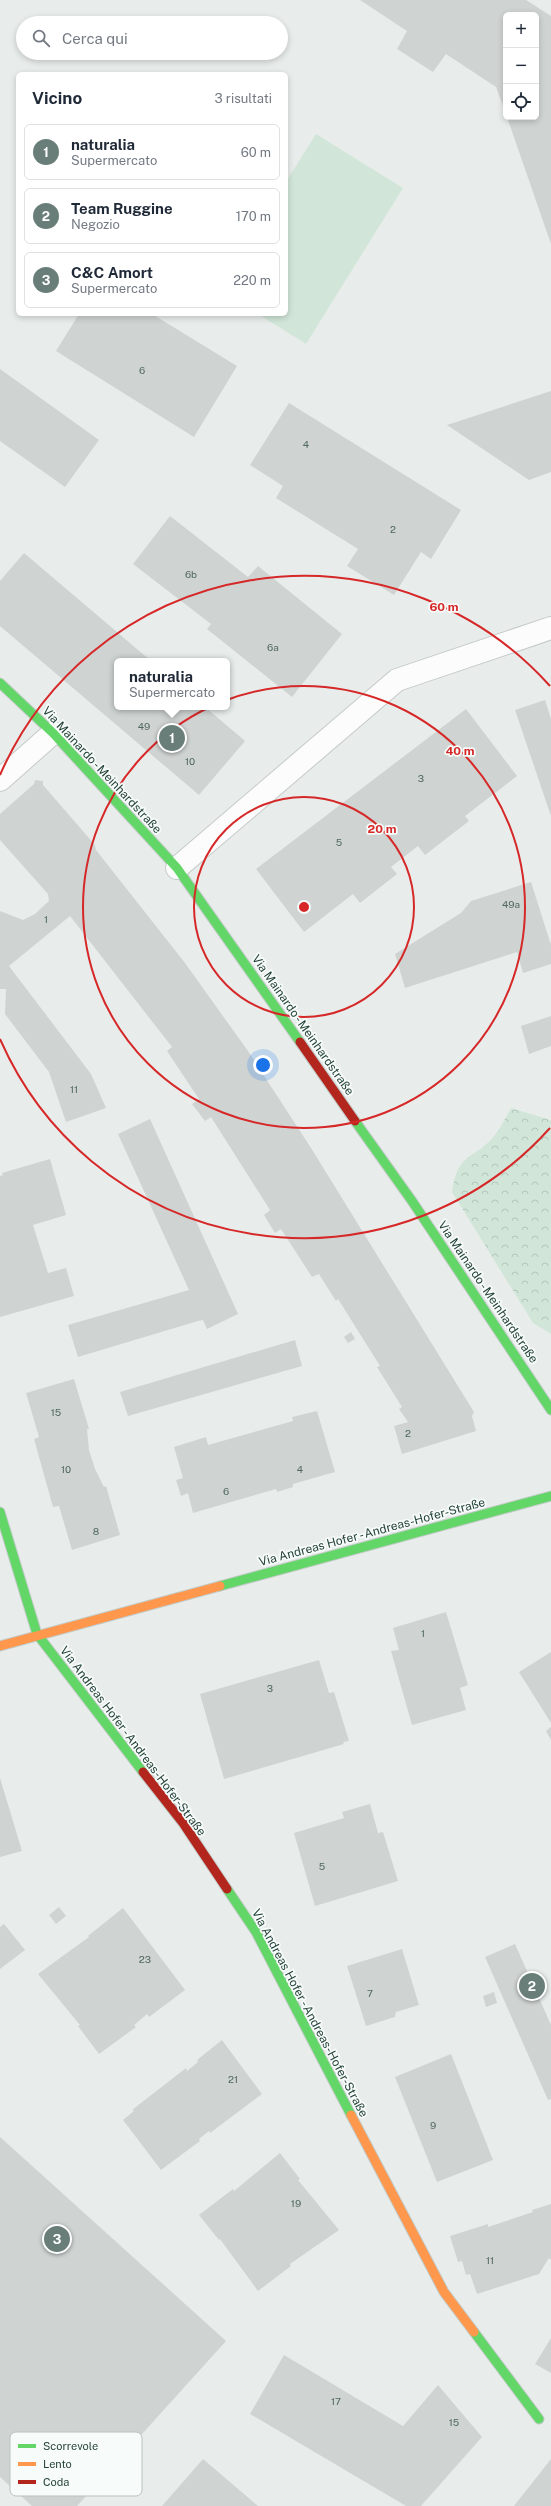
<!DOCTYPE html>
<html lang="it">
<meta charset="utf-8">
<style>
body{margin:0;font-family:"Public Sans",sans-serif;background:#f2f2f3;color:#1f2937}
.controls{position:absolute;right:12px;top:12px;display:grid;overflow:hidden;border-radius:6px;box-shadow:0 2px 6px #0003}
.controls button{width:36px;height:36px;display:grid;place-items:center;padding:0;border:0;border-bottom:1px solid #e0e1e3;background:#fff;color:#1f2937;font:20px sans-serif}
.you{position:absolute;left:263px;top:1065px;width:14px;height:14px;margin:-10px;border:3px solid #fff;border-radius:50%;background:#1a73e8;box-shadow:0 0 0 6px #1a73e833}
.badge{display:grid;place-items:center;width:26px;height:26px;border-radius:50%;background:#697e78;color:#fff;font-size:13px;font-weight:700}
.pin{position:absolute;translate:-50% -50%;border:2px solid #fff;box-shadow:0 1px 4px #0006}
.popup{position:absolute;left:114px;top:658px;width:116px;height:52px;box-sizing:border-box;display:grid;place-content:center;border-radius:6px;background:#fff;filter:drop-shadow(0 1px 3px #0005);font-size:13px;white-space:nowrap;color:#747a83}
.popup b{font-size:15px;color:#1f2937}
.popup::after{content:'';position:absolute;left:50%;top:100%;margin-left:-8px;border:8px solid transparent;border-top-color:#fff}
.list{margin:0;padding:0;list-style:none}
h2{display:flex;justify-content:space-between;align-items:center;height:52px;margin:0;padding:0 16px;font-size:17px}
h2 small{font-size:13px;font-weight:400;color:#747a83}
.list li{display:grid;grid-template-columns:26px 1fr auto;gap:12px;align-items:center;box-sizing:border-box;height:56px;margin:0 8px 8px;padding:0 8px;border:1px solid #e0e1e3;border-radius:6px}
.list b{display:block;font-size:15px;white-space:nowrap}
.list p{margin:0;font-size:13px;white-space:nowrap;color:#747a83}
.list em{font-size:13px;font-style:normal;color:#747a83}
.icon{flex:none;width:22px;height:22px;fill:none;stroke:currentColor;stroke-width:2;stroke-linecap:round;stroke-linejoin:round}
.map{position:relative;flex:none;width:551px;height:2506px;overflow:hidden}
.search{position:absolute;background:#fff;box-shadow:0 2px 6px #0003;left:16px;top:16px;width:272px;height:44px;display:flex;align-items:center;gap:10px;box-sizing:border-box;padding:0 14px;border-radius:22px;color:#747a83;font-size:15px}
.panel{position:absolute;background:#fff;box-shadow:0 2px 6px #0003;left:16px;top:72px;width:272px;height:244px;border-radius:6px}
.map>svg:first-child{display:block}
.park{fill:url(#park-crowns)}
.garden{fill:#d1e6d8}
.building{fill:#cfd4d2}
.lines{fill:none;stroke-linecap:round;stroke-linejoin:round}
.street-casing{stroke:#c5cac8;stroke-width:24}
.fast-casing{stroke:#c3cbc8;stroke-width:11}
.slow-casing{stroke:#c3cbc8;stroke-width:11}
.jam-casing{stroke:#c3cbc8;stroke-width:11}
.street{stroke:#fcfcfc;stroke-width:22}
.fast{stroke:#63d668;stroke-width:9}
.slow{stroke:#ff974d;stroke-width:9}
.jam{stroke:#b3261e;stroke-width:9}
.ring{fill:none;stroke:#d62828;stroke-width:2}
.labels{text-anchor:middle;stroke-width:3.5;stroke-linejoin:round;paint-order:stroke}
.number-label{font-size:10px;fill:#506761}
.street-label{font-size:12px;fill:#24423a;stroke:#f7fbf9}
.key{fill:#f7fbf9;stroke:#b8c4c0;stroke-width:1}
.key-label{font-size:11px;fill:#24423a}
.centre{fill:#d62828;stroke:#f7fbf9;stroke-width:2}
.ring-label{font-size:12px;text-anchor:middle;font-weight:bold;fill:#d62828;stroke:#f7fbf9;stroke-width:3.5;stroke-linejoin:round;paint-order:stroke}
</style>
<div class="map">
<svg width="551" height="2506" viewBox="0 0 551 2506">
<defs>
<pattern id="park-crowns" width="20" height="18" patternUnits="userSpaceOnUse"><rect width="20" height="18" fill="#d1e6d8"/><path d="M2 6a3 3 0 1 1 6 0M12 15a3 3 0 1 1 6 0" fill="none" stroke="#b3c6ba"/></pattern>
</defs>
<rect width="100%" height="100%" fill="#e8edeb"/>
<!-- park -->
<path class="park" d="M511 1108 551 1120V1334L533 1323 452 1192C458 1150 474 1161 495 1135 501 1127 506 1117 511 1108Z"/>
<!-- garden -->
<path class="garden" d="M316 134 403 188 306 344 258 314H286V182Z"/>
<!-- building -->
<g class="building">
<path d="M360 0H526L551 16V244L507 117H536V15H506V114L496 87 446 54 433 72 397 49 407 31Z"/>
<path d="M79 314H152L237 366 194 437 56 351Z"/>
<path d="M0 369 99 440 65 487 0 441Z"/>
<path d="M551 391V472L529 480 447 425Z"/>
<path d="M289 403 461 510 431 559 421 552 394 595 347 566 358 549 276 498 283 486 250 465Z"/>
<path d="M170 516 248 577 258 566 342 634 292 697 207 629 211 624 133 564Z"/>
<path d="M24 553 151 661H117V707H205L245 741 199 795 0 626V581Z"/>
<path d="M545 700 551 719V816L515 710Z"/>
<path d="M466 709 517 776 465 816 469 821 425 855 418 846 391 867 397 874 360 903 353 894 304 932 256 869Z"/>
<path d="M35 780 43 781V785L95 845 96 850 185 963 248 1051 311 1148 474 1412 472 1416 476 1431 402 1454 394 1426 408 1422 399 1409 402 1407 377 1367 380 1366 338 1299 336 1301 319 1274 312 1277 281 1229 275 1233 264 1215 270 1210 211 1117 205 1121 192 1104 199 1099 167 1051 172 1047 70 916 9 966 91 1074 106 1108 66 1122 49 1072 5 1014 6 989H0V911L23 920 35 914 49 901 48 894 0 840V814L34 784Z"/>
<path d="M531 882 551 945V964L523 973 517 952 405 988 395 954 461 913 471 901Z"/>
<path d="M551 1016V1046L529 1054 521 1026Z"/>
<path d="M150 1119 238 1314 207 1329 203 1320 198 1321 78 1357 68 1325 189 1290 118 1134Z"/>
<path d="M50 1159 66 1215 33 1225 48 1273 66 1268 74 1296 0 1317V1176L3 1175 2 1173Z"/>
<path d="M351 1332 355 1339 348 1343 344 1337Z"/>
<path d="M295 1340 302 1366 128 1416 120 1392Z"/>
<path d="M74 1379 89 1429H87L89 1450 95 1469 104 1487 106 1486 120 1535 72 1550 59 1506 53 1507 34 1439 39 1437 26 1393Z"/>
<path d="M317 1411 335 1472 293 1484V1487L277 1492 276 1489 193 1513 188 1493 181 1496 176 1480 183 1478 174 1447 206 1437 208 1445 293 1421 292 1417Z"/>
<path d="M446 1612 468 1685 460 1688 466 1710 412 1725 391 1651 399 1650 393 1628Z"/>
<path d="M551 1652V1723L519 1672Z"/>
<path d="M319 1660 329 1693 334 1692 349 1741 343 1742 344 1744 224 1779 200 1694Z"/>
<path d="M551 1727V1740L546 1731Z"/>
<path d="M0 1778 22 1851 0 1857Z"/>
<path d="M370 1804 378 1833 383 1832 398 1881 315 1906 294 1833 344 1818 342 1812Z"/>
<path d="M59 1907 66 1916 56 1924 49 1915Z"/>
<path d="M123 1908 185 1990 149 2017 147 2014 134 2025 136 2027 99 2054 78 2026 80 2025 38 1974 89 1937 88 1936Z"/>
<path d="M4 1924 25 1950 0 1969V1927Z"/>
<path d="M515 1944 551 2025V2099L548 2100 485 1957Z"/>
<path d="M402 1949 419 2005 396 2012 395 2017 366 2026 347 1966Z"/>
<path d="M494 1992 497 2003 486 2007 483 1996Z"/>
<path d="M222 2040 262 2094 210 2133 209 2131 199 2139 200 2141 161 2170 123 2120 134 2111 132 2110 186 2068 187 2071 198 2062 197 2060Z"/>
<path d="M451 2054 493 2160 437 2182 395 2077Z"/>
<path d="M0 2137 226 2341 77 2506H32L0 2477Z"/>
<path d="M280 2153 300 2179 298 2180 339 2230 290 2264 291 2266 258 2291 220 2239 219 2240 199 2215 233 2189 234 2191Z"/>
<path d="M551 2204V2260L549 2258 539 2274 477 2294 470 2274 466 2275 462 2261 458 2262 450 2236 488 2224V2227L533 2212 532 2210Z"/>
<path d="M551 2338V2373L535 2364Z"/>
<path d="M284 2355 403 2426 438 2385 482 2437 421 2506H406L250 2414Z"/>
<path d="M203 2459 258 2506H162Z"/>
<path d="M551 2459V2506H514Z"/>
</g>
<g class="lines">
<defs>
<g id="street">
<path d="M0 780 53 733"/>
<path d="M177 868 397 680 551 628"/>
</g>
<g id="fast">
<path d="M0 683 53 733 177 868 300 1042"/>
<path d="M355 1121 412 1201 551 1410"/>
<path d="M0 1512 37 1634 143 1772"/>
<path d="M220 1586 551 1496"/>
<path d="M227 1889 256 1932 351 2115"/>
<path d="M474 2332 539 2419"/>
</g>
<g id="slow">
<path d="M0 1646 220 1586"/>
<path d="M351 2115 444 2292 474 2332"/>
</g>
<g id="jam">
<path d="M300 1042 355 1121"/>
<path d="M143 1772 183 1823 227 1889"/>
</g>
</defs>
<!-- street casing -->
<use href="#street" class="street-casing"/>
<!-- fast casing -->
<use href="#fast" class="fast-casing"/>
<!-- slow casing -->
<use href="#slow" class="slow-casing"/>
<!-- jam casing -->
<use href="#jam" class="jam-casing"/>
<!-- street -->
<use href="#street" class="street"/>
<!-- fast -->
<use href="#fast" class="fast"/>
<!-- slow -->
<use href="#slow" class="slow"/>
<!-- jam -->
<use href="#jam" class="jam"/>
</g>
<!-- distance rings -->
<g class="ring">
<circle cx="304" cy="907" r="110"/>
<circle cx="304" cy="907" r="221"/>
<path d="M550 1128A331 331 0 0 1 0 1039M0 775A331 331 0 0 1 550 686"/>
</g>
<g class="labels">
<!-- number labels -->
<g class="number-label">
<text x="142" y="374">6</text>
<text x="306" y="448">4</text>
<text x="393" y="533">2</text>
<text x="191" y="578">6b</text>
<text x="273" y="651">6a</text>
<text x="144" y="730">49</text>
<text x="190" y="765">10</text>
<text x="421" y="782">3</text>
<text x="339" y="846">5</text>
<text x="511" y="908">49a</text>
<text x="46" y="923">1</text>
<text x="74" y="1093">11</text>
<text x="56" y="1416">15</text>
<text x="408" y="1437">2</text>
<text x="66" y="1473">10</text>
<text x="300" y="1473">4</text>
<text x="226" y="1495">6</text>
<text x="96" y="1535">8</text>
<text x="423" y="1637">1</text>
<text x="270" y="1692">3</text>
<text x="322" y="1870">5</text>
<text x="145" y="1963">23</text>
<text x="370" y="1997">7</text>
<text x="233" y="2083">21</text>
<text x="433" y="2129">9</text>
<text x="296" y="2207">19</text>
<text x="490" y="2264">11</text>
<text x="336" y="2405">17</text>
<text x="454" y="2426">15</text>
</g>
<!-- street labels -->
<g class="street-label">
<text transform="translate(102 770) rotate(47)" y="4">Via Mainardo - Meinhardstraße</text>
<text transform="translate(303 1025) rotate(55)" y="4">Via Mainardo - Meinhardstraße</text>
<text transform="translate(488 1292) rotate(56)" y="4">Via Mainardo - Meinhardstraße</text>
<text transform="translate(372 1532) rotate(-15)" y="4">Via Andreas Hofer - Andreas-Hofer-Straße</text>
<text transform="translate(133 1741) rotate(53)" y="4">Via Andreas Hofer - Andreas-Hofer-Straße</text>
<text transform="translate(310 2013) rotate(62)" y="4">Via Andreas Hofer - Andreas-Hofer-Straße</text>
</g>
</g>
<!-- legend -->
<rect x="10" y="2432" width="132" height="64" rx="6" class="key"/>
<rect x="18" y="2444" width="18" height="4" fill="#63d668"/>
<rect x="18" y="2462" width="18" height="4" fill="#ff974d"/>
<rect x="18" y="2480" width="18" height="4" fill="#b3261e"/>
<g class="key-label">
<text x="43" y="2450">Scorrevole</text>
<text x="43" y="2468">Lento</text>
<text x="43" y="2486">Coda</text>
</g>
<circle cx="304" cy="907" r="6" class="centre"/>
<g class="ring-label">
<text x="444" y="611">60 m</text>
<text x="460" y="755">40 m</text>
<text x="382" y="833">20 m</text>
</g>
</svg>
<div class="controls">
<button>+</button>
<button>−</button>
<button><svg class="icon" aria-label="locate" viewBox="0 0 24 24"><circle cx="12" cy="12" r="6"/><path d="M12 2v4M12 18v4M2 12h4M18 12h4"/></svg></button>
</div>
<div class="you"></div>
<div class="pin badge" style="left:172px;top:738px">1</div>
<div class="popup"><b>naturalia</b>Supermercato</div>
<div class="pin badge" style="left:532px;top:1986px">2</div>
<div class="pin badge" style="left:57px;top:2239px">3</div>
<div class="search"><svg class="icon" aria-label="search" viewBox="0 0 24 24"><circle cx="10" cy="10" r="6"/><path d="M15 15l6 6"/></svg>Cerca qui</div>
<section class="panel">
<h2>Vicino<small>3 risultati</small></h2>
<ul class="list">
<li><span class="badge">1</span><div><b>naturalia</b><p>Supermercato</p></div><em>60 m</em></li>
<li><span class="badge">2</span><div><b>Team Ruggine</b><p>Negozio</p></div><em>170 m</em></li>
<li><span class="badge">3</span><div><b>C&amp;C Amort</b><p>Supermercato</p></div><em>220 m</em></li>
</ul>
</section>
</div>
